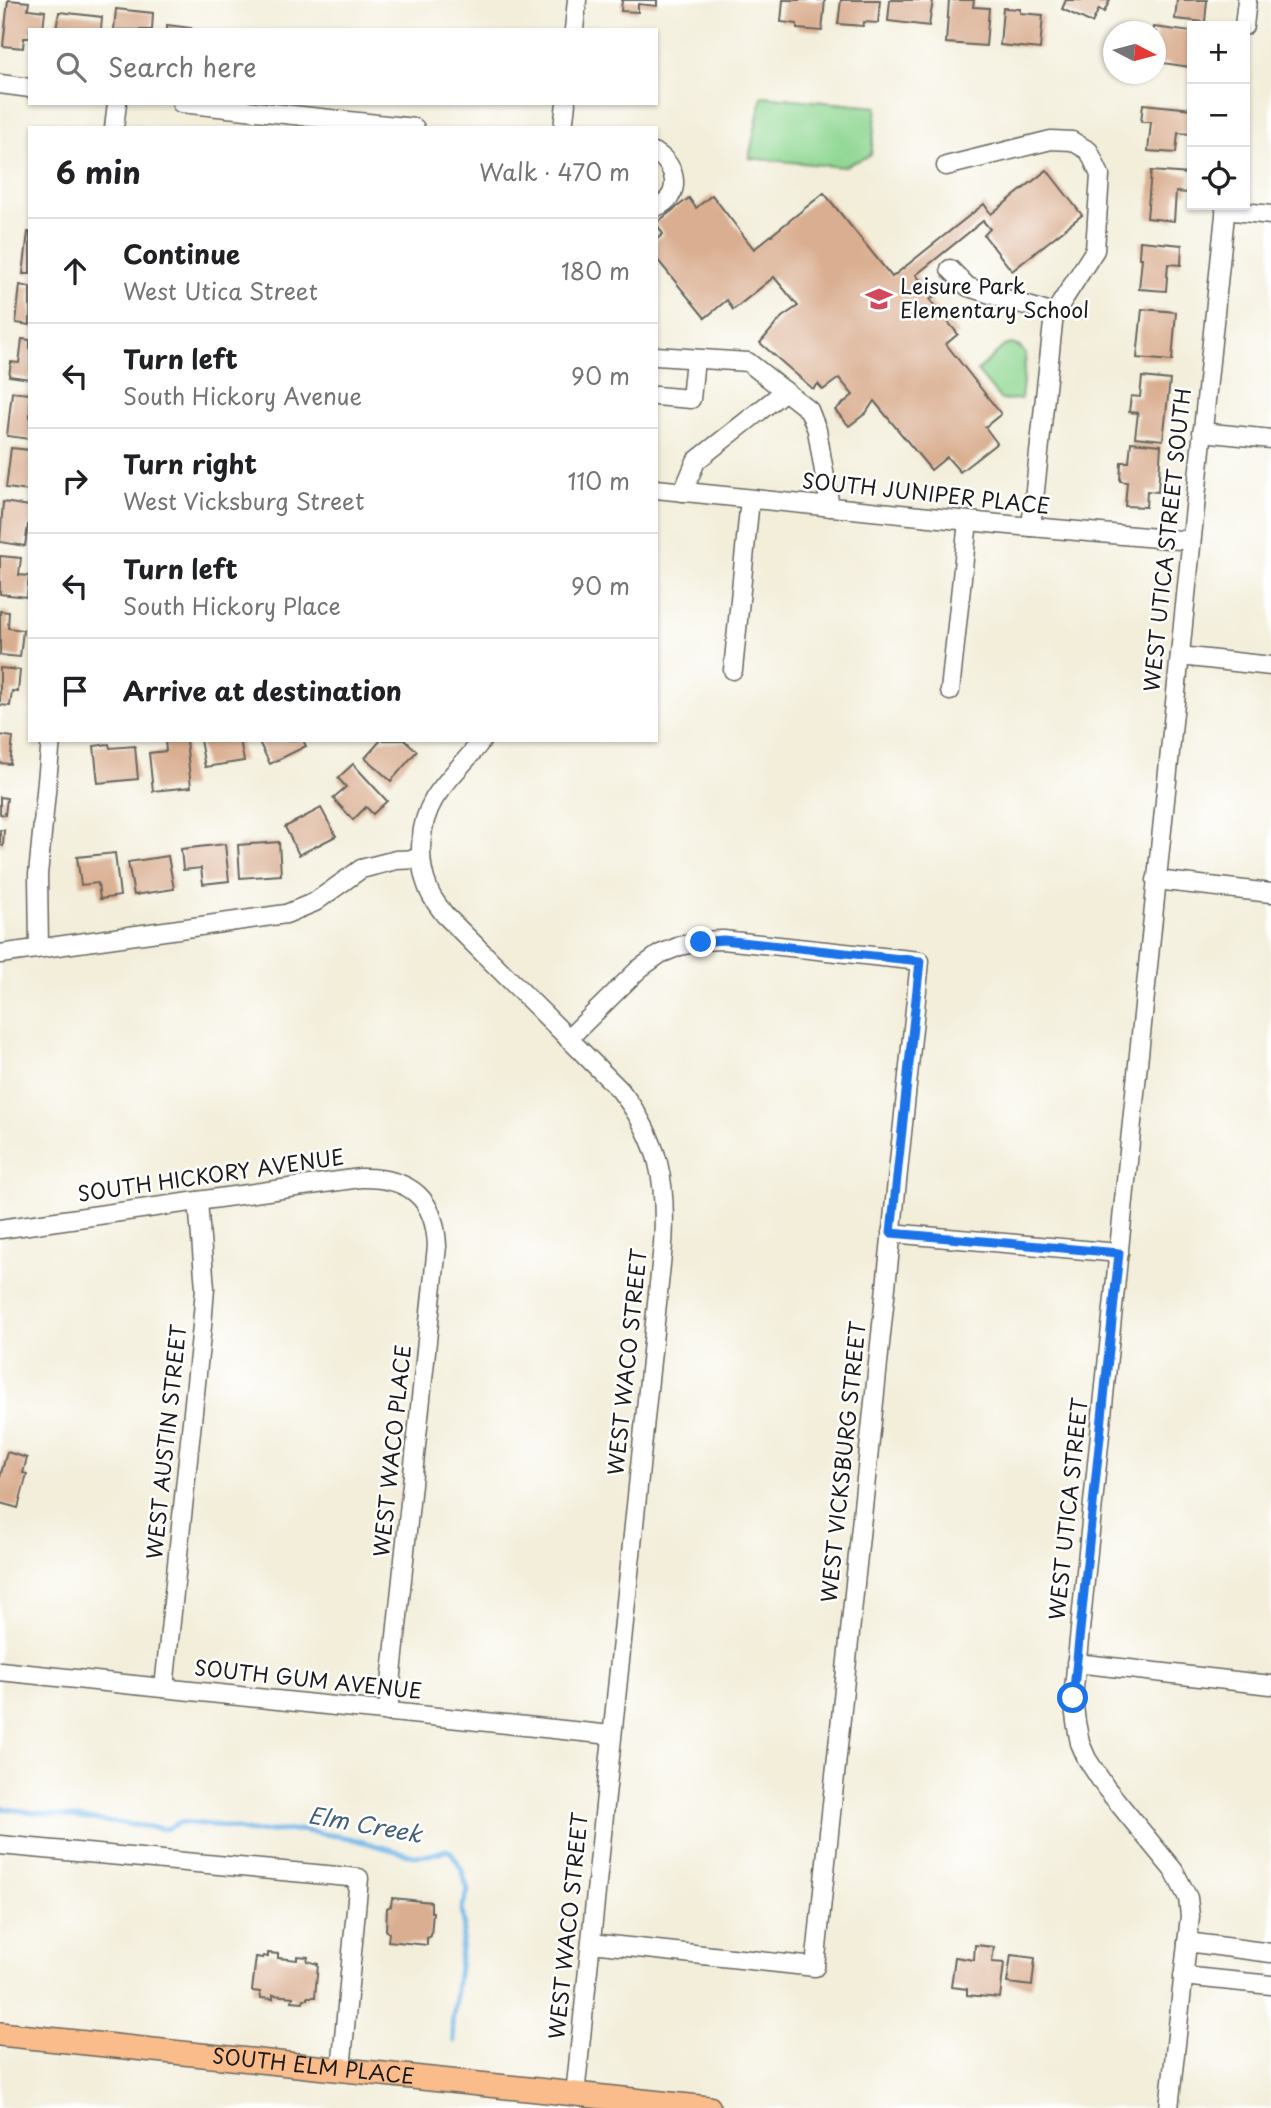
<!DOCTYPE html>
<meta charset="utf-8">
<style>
body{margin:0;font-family:"Playpen Sans",sans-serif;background:#f2f2f2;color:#202124}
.controls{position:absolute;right:21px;top:21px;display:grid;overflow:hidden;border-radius:0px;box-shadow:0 2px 5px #0004}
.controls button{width:63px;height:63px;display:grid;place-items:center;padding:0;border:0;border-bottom:2px solid #e0e0e0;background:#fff;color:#202124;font:35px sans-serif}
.compass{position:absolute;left:1103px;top:21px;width:63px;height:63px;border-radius:50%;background:#fff;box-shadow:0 2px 5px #0004;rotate:96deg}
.stop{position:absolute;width:21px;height:21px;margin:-16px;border:5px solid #1a73e8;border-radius:50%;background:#fff}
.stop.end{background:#1a73e8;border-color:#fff;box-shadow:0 2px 7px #0008}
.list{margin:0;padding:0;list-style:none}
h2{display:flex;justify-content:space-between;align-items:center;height:91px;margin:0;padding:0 28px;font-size:30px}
h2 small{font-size:23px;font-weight:400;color:#757577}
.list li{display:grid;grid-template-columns:46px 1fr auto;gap:21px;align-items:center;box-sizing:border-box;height:105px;padding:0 28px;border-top:2px solid #e0e0e0}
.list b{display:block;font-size:26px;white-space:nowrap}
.list p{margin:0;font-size:23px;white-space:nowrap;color:#757577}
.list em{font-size:23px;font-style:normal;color:#757577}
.icon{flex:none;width:38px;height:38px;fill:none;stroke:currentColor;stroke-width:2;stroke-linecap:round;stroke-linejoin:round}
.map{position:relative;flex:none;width:1271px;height:2108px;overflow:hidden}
.search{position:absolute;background:#fff;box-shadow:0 2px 5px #0004;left:28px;top:28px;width:630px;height:77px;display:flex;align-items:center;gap:18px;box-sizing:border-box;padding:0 24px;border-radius:0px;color:#757577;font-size:26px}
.panel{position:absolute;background:#fff;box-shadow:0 2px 5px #0004;left:28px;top:126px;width:630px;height:616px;border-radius:0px}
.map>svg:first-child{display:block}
.green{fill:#8fd792;stroke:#567a57;stroke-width:2}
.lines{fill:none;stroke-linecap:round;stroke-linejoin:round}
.stream{stroke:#6fb5e6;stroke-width:5}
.building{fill:#daaf91}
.minor-casing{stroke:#67665e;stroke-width:21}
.major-casing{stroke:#67665e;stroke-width:26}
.minor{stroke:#fff;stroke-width:18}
.major{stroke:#fabc8b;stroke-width:23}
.route{stroke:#1a73e8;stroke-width:9}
.labels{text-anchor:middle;stroke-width:5;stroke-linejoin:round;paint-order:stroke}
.poi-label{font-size:21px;fill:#1c1c1c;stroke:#fff;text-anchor:start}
.street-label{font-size:21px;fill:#1c1c1c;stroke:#fff}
.water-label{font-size:23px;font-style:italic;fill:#416177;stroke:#fff}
</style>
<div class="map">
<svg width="1271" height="2108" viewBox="0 0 1271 2108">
<rect width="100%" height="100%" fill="#fff"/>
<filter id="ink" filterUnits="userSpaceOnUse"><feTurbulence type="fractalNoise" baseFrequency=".0143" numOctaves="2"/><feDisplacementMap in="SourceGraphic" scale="14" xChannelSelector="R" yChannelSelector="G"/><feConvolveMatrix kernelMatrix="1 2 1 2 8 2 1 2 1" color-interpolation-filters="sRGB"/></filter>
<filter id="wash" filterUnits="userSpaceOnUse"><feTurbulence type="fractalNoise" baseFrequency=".00686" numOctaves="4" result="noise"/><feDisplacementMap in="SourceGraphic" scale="28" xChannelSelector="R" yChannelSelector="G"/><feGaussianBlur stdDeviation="1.57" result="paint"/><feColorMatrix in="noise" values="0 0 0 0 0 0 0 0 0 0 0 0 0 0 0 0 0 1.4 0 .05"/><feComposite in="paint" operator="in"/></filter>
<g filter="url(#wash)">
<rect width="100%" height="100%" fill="#f3eeda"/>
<!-- green -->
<g class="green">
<path d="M762 96 877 107 871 155 843 167 749 158Z"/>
<path d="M1012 344 1020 347 1026 354 1021 399 1001 400 977 371 1004 346Z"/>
</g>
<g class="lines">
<!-- stream -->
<path class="stream" d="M0 1808 166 1829 181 1822 222 1826 251 1832 300 1830 349 1838 414 1856 430 1855 446 1850 452 1853 462 1870 468 1891 462 1909 464 1924 452 2024 454 2041"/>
</g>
<g id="blocks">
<!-- building -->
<g class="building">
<path d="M8 0 29 2 28 9 45 11 43 30H30V38H24L23 48 3 46Z"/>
<path d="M622 0H657V6L638 4V12L621 11Z"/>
<path d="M783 0H825L822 31 797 29V24L781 22Z"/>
<path d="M841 0H880L878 23 864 22 863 26 838 24Z"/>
<path d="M890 0H933L929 26 888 21Z"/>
<path d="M949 0H974L973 7 989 8 986 46 946 43Z"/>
<path d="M1066 0H1110L1104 12 1099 9 1092 23 1062 9Z"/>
<path d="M1177 0H1207L1205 22 1175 19Z"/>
<path d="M1003 8 1020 9V13L1043 15 1040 49 1000 45Z"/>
<path d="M116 9 153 13 152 30H114Z"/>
<path d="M59 12 102 17 101 30H56Z"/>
<path d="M167 25 191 28 190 30H167Z"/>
<path d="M1154 27 1192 32 1190 67 1156 62V32H1153Z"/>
<path d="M1143 104 1192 109V134L1178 133 1176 153 1148 151 1151 122H1141Z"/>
<path d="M1047 170 1082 215 1012 271 984 235 990 229 983 221 916 275 934 297 930 300 958 334 946 344 1001 414 985 427 997 443 960 472 947 457 931 470 874 401 866 413 849 426 835 410 853 395 839 378 823 390 818 384 813 389 760 343 782 317 798 306 774 277 733 310 727 300 705 318 656 258V240L663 234 656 223 689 198 696 208 712 195 754 249 824 193 892 277 984 204 991 214Z"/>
<path d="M1151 171 1189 174 1188 193 1176 192 1174 221 1147 218Z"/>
<path d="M28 232H30V274H23Z"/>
<path d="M1140 241 1182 245 1181 265 1168 264 1166 291 1139 289 1142 258H1139Z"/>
<path d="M20 285 30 287V325L16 323Z"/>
<path d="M1142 309 1176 312 1172 361 1137 358Z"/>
<path d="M22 339 30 340V379L9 376 11 362 19 363Z"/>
<path d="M1142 377 1170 380 1163 440 1135 437 1138 413 1129 412 1131 396 1140 397Z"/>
<path d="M12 392 30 394V439L7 436Z"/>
<path d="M1131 442 1161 445 1158 492 1147 491 1146 507 1125 506 1127 482 1120 481 1121 462H1129Z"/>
<path d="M11 448 30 450V491L6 488Z"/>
<path d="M3 502 30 506V526L28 525 25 546 0 542Z"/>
<path d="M0 556 21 558 19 575 29 576 27 597 0 594Z"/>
<path d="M0 611 9 612 8 628 23 630 20 657 0 655Z"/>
<path d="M0 668 20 670 18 692 12 691 10 706 0 705Z"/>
<path d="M0 735 13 737 10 764 0 763Z"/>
<path d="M186 740 191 787 153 791 149 753 166 751 165 741Z"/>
<path d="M200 740H240L244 761 205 767Z"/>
<path d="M258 740H303L306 746 270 764Z"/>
<path d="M381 740H405L417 751 391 781 365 758Z"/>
<path d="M109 744 110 748 135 746 138 779 98 783 94 746Z"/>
<path d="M353 764 387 801 373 814 366 807 353 820 333 798 346 787 338 778Z"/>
<path d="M0 797 7 798 5 815 0 814Z"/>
<path d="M321 808 336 836 299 855 285 827Z"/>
<path d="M0 830H4L3 846 0 845Z"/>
<path d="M279 842 281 875 240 878 238 845Z"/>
<path d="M225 844 229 881 203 884 201 868 183 870 181 849Z"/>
<path d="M115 853 120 896 100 899 98 883 81 885 77 857Z"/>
<path d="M168 856 174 889 134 895 128 862Z"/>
<path d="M7 1452 27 1458 23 1473 27 1474 18 1508 0 1503V1477Z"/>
<path d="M392 1898 431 1902V1912H433L431 1936 427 1938V1945L388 1941 389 1933 386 1931 387 1908 391 1906Z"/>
<path d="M975 1945 994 1947 992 1962 1004 1963 1000 1998 967 1995V1989L951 1987 955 1957 974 1960Z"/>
<path d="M268 1953 278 1954V1958L297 1960V1956L308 1957 307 1961 318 1964 315 1997H307V1999H304L303 2002 292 2001 293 1997 273 1995V1999L261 1998 260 1992 252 1991 256 1957 263 1958V1956L268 1957Z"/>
<path d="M1011 1955 1035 1958 1032 1986 1007 1983Z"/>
</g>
</g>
</g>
<g filter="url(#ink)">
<use href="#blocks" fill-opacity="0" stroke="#67665e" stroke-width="2"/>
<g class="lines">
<defs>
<g id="minor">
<path d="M1244 26 1247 0"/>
<path d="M574 30 577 0"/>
<path d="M0 84 30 88"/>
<path d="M181 103 415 128"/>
<path d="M114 128 117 103"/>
<path d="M563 128 566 103"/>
<path d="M656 153C677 165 683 197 656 207"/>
<path d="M946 166 1051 140 1072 141 1089 151 1100 175 1095 250 1054 314 1031 527"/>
<path d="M1225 210 1271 215"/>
<path d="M950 269 968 287 1054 314"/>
<path d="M656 356 748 362 809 410 817 430 830 507"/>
<path d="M656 396 691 399 695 359"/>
<path d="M1202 432 1271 439"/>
<path d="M656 489 998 524 1191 541"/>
<path d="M683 492 696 461 785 391"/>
<path d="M1180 656 1271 666"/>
<path d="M733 670 750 499"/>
<path d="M950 691 968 521"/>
<path d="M482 740C467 761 447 778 434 799 419 824 417 861 428 888 431 898 439 907 445 915L620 1090C660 1141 667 1182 663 1245L575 2095"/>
<path d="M1156 880 1271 893"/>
<path d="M39 948 38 875 51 740"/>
<path d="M0 954 286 914 315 902 361 869 396 860 421 859"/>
<path d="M568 1039 639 969 660 954 680 946 701 941 723 940 920 961 815 1967 591 1943"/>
<path d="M0 1229 360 1178C408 1177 435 1196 437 1246L388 1712"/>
<path d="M891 1233 1119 1253"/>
<path d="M1076 1663 1271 1685"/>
<path d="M0 1671 611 1735"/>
<path d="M164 1688 202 1326 205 1288 198 1201"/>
<path d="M0 1845 359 1878 341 2070"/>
<path d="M1187 1942 1271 1953"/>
<path d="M1183 1976 1271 1985"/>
<path d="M1169 2108 1190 1916 1188 1898 1174 1871 1106 1788 1087 1759 1080 1743 1076 1722 1073 1698 1226 205"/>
</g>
<g id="major">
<path id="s1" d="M0 2034 709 2108"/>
</g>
</defs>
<!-- minor casing -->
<use href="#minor" class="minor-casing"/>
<!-- major casing -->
<use href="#major" class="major-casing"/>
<!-- minor -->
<use href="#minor" class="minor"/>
<!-- major -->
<use href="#major" class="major"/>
</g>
</g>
<g class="lines" filter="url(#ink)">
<!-- route -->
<path class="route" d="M701 942 723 940 920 961 891 1233 1119 1253 1073 1698"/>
</g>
<!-- icons -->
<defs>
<symbol id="school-bare" viewBox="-9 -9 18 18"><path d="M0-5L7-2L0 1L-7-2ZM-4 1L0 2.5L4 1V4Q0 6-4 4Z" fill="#d1495b" stroke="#fff" stroke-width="2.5" paint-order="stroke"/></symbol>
</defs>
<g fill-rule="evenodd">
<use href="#school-bare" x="860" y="280" width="38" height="38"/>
</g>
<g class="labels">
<!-- poi labels -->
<g class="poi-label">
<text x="900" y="294">Leisure Park<tspan x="900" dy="24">Elementary School</tspan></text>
</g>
<!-- street labels -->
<g class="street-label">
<text transform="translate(926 494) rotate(6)" y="7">SOUTH JUNIPER PLACE</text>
<text transform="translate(1168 540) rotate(-84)" y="7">WEST UTICA STREET SOUTH</text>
<text transform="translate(211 1176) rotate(-8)" y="7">SOUTH HICKORY AVENUE</text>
<text transform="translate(628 1362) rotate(-84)" y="7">WEST WACO STREET</text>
<text transform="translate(167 1442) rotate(-84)" y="7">WEST AUSTIN STREET</text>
<text transform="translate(393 1451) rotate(-84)" y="7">WEST WACO PLACE</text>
<text transform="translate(844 1462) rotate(-84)" y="7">WEST VICKSBURG STREET</text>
<text transform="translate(1069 1509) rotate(-84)" y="7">WEST UTICA STREET</text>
<text transform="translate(308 1680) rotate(6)" y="7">SOUTH GUM AVENUE</text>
<text transform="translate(569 1926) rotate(-84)" y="7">WEST WACO STREET</text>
<text dy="7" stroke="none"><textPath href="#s1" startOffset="315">SOUTH ELM PLACE</textPath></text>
</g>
<!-- water labels -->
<g class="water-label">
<text transform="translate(365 1825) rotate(10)" y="8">Elm Creek</text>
</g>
</g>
</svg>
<div class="controls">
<button>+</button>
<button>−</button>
<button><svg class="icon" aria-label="locate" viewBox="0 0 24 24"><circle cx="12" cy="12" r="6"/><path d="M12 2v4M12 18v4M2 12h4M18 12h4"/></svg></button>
</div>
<svg class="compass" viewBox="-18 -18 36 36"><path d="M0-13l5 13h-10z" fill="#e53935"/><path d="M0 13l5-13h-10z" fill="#757577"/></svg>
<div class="stop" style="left:1073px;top:1698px"></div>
<div class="stop end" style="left:701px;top:942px"></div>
<div class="search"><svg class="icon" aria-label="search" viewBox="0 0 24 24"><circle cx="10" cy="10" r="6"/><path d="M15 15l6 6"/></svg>Search here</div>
<section class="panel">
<h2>6 min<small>Walk · 470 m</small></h2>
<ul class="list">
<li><svg class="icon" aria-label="ahead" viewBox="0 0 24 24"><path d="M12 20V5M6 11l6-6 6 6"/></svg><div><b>Continue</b><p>West Utica Street</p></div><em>180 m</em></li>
<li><svg class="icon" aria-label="left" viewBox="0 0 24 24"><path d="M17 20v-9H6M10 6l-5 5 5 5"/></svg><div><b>Turn left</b><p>South Hickory Avenue</p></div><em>90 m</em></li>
<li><svg class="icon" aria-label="right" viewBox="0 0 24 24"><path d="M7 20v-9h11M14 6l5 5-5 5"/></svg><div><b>Turn right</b><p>West Vicksburg Street</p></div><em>110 m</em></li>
<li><svg class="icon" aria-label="left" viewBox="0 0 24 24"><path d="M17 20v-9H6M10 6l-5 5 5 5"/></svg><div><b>Turn left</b><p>South Hickory Place</p></div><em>90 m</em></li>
<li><svg class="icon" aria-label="arrive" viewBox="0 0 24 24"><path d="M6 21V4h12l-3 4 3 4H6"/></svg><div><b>Arrive at destination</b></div></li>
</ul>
</section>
</div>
